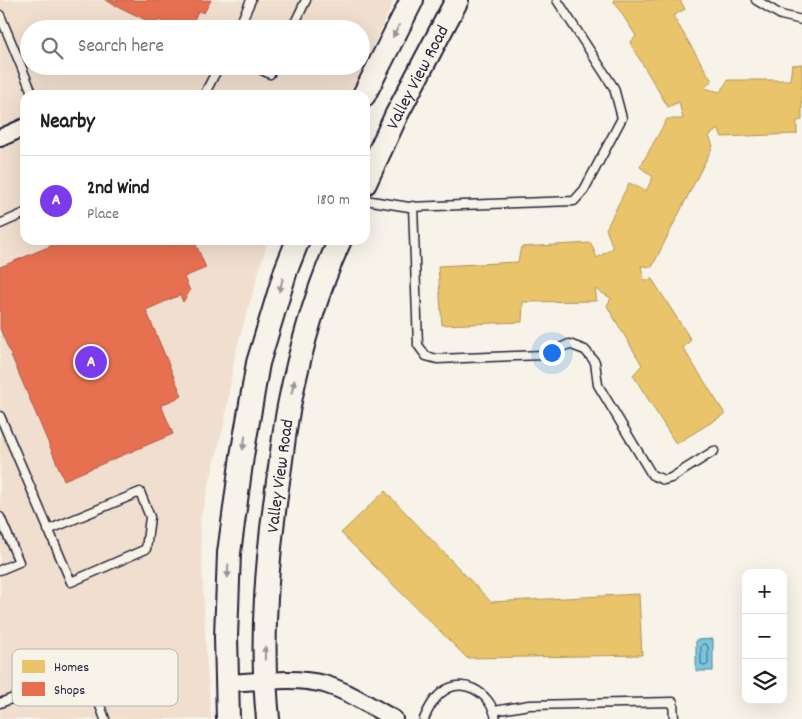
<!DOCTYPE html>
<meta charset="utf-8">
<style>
body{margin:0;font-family:Dekko,sans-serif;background:#f6f6f6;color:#202124}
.controls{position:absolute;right:15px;bottom:15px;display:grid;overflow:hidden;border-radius:10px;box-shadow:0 5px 20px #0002}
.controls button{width:45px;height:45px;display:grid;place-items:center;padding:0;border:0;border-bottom:1px solid #e0e0e0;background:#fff;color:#202124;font:25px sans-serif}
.you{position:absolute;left:551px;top:352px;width:18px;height:18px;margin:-12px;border:4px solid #fff;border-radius:50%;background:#1a73e8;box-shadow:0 0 0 8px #1a73e833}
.badge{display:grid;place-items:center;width:32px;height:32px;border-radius:50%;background:#7c3aed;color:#fff;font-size:16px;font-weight:700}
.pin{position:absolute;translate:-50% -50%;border:2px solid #fff;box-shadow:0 1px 5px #0006}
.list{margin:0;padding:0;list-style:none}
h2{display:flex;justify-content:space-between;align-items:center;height:65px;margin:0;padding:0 20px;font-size:21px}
h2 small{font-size:16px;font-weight:400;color:#757577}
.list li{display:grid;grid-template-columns:32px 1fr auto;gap:15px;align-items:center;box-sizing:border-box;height:90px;padding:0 20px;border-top:1px solid #e0e0e0}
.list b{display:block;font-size:19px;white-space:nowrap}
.list p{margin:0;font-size:16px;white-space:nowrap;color:#757577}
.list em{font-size:16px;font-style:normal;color:#757577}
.icon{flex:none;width:28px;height:28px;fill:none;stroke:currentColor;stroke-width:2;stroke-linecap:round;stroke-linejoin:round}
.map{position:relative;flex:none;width:802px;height:719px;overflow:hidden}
.search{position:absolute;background:#fff;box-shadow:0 5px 20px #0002;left:20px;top:20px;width:350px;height:55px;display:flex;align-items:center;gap:12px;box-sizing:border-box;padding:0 18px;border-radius:28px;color:#757577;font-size:19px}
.panel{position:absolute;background:#fff;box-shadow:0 5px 20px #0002;left:20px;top:90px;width:350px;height:155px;border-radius:15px}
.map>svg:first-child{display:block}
.built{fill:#f0dfce;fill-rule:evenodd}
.water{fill:#7bc6db;stroke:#57849b}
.homes{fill:#e9c46a;stroke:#ad935c}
.shops{fill:#e76f51;stroke:#ac584a}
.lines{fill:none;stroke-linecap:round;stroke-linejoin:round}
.shore{stroke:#46647b;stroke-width:1}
.service-casing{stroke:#22223b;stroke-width:11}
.minor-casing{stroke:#22223b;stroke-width:20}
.secondary-casing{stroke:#22223b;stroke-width:26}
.service{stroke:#f7f3e8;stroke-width:8}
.minor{stroke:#f7f3e8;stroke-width:16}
.secondary{stroke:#f7f3e8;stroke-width:22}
.oneway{fill:#97959a}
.labels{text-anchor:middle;stroke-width:5;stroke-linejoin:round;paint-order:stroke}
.street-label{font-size:18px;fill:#22223b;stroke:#f7f3e8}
.key{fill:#f7f3e8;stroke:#b7b4b4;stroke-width:1}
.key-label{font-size:14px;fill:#22223b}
</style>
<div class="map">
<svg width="802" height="719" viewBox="0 0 802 719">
<rect width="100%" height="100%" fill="#f7f3e8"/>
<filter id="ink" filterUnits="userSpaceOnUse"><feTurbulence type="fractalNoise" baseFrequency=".02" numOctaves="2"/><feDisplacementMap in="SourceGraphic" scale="10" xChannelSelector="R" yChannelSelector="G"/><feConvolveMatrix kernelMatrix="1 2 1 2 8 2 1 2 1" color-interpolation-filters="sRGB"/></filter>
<g filter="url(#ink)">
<!-- built -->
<path class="built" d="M0 0H394L351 95H25V240H268L235 354 225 420 200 520 206 652 211 719H0ZM29 29H361V66H29Z"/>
<!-- water -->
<path class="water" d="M713 639V671H696V640Z"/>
<!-- homes -->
<g class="homes">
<path d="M613 0H680L685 9 673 16 712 81 704 88 720 92 728 80H790L792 65 802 64V120L797 121V134L722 137 718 129 709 136 713 146 652 267 641 266 644 280 652 279 691 340 683 348 725 414 676 444 633 375 642 365 607 306 611 298 595 289 597 301 523 302 522 322 442 325 438 266 518 262 521 247 591 243 597 258 613 248 606 229 629 183 646 191 653 177 640 167 667 119H683L679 102 668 107 630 43 636 36Z"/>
<path d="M385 491 491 602 639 594 642 655 467 658 341 533Z"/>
</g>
<!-- shops -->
<g class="shops">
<path d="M105 0H211L204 13 198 11 190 29H176L159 20 156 25Z"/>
<path d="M65 240H169L171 246 186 240H194L206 268 184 277 190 291 183 302 180 295 146 310 182 396 161 405 173 434 64 480 0 329V267Z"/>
</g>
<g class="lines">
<!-- shore -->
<path class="shore" d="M703 644H706L708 647V664L706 666 701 664V647Z"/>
<defs>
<g id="service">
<path d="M756 0 781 15 802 20"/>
<path d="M0 15 33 95"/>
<path d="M238 29 251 0"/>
<path d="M292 29 306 0"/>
<path d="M254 66 270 74 273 66"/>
<path d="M204 95 219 66"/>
<path d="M365 200 409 207 574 201 584 190 622 118 614 88 557 0"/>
<path d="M413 206 418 345 426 356 437 359 544 355 569 344 585 350 595 362 598 385 652 475 664 480 671 478 714 451"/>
<path d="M0 224 25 213"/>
<path d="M0 416 71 582 146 549 150 517 140 492 48 530"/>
<path d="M0 517 19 562 0 570"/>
<path d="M0 703 87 671 105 719"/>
<path d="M494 711 529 705 673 702 674 719"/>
<path d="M424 719C427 712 432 702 438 696 460 673 491 692 496 719"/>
</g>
<g id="minor">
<path d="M0 138 25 127"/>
<path d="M227 683C258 682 293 676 324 684 348 691 372 707 394 719"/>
</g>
<g id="secondary">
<path d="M364 95 412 0"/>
<path id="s1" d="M365 183 397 114 457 0"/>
<path d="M228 719 226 637 229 553 242 456 258 363 286 270 298 240"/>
<path id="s2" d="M268 719C260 640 267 560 278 481 282 456 284 431 289 406 300 350 316 292 340 240"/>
</g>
</defs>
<!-- service casing -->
<use href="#service" class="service-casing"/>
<!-- minor casing -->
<use href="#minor" class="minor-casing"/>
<!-- secondary casing -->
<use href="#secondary" class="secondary-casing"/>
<!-- service -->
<use href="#service" class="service"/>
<!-- minor -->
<use href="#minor" class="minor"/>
<!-- secondary -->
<use href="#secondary" class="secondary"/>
</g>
<!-- one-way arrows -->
<defs><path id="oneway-solid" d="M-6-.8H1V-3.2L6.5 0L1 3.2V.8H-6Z" transform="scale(1.25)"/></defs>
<g class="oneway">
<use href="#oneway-solid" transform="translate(396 31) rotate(117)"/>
<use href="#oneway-solid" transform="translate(281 285) rotate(107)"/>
<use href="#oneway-solid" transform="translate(293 387) rotate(-77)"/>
<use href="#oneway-solid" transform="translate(244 443) rotate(100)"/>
<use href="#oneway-solid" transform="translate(228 571) rotate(92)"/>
<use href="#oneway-solid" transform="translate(265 653) rotate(-89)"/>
</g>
</g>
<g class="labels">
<!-- street labels -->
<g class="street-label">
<text dy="6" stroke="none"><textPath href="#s1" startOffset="118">Valley View Road</textPath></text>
<text dy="6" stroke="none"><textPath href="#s2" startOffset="244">Valley View Road</textPath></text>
</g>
</g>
<!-- legend -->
<rect x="12" y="649" width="166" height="57" rx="8" class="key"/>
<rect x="22" y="660" width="23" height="13" fill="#e9c46a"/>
<rect x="22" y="682" width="23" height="14" fill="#e76f51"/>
<g class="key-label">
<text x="54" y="671">Homes</text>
<text x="54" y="694">Shops</text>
</g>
</svg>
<div class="controls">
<button>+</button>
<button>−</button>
<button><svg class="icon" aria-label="layers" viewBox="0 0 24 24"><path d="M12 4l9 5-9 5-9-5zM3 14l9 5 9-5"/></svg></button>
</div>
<div class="you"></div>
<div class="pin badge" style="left:91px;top:362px">A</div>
<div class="search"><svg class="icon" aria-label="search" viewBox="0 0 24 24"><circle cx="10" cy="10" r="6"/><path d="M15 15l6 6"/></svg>Search here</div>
<section class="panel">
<h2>Nearby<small></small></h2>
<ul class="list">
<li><span class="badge">A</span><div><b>2nd Wind</b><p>Place</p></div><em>180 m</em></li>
</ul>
</section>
</div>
